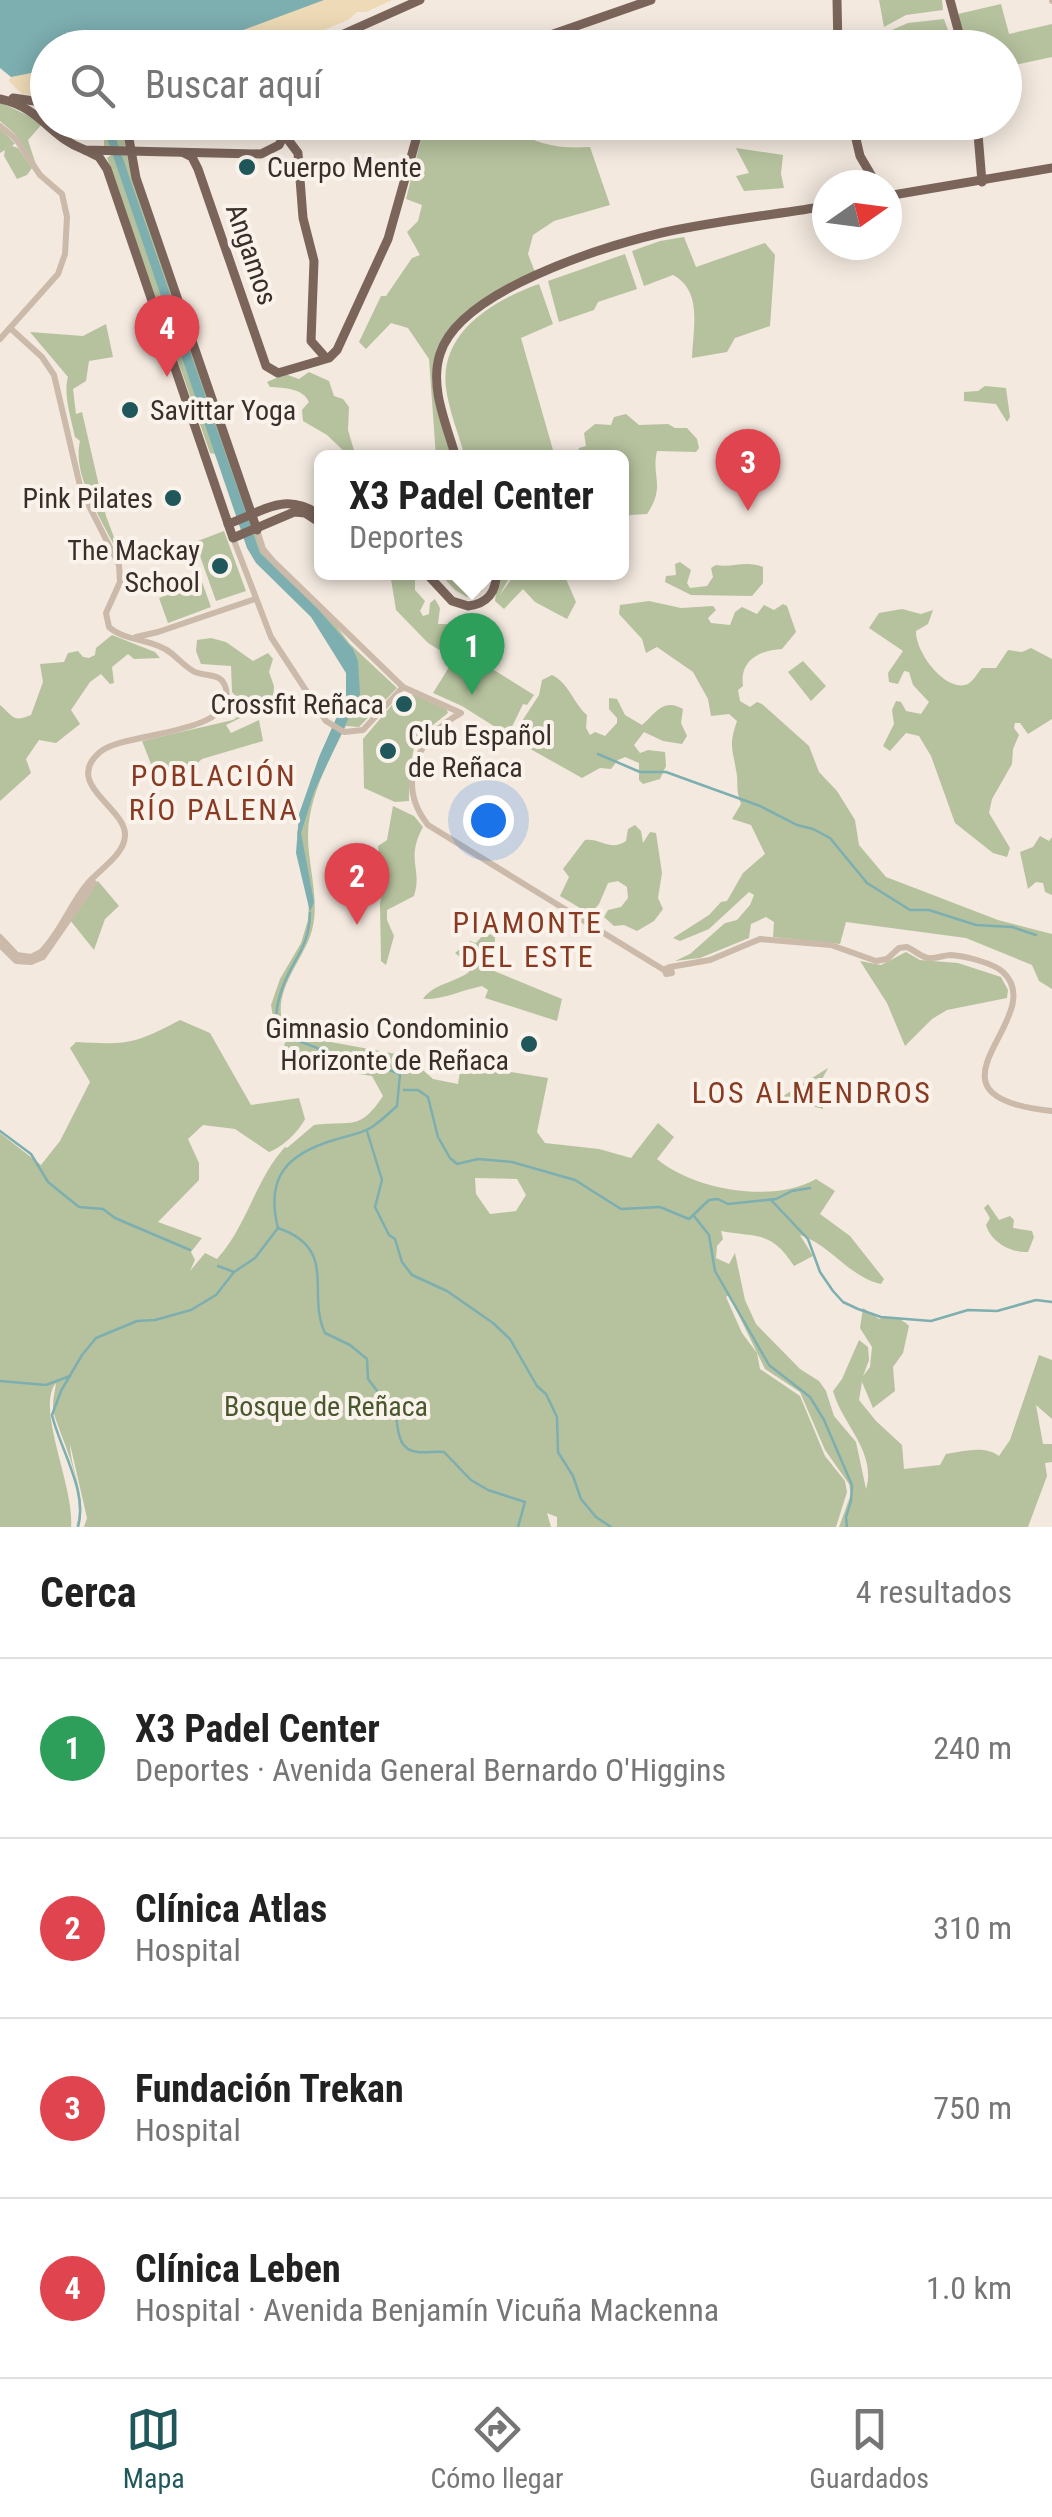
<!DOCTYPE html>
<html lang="es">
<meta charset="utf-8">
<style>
body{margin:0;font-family:"Roboto Condensed",sans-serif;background:#f6f6f6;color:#222}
.compass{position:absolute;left:812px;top:170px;width:90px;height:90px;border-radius:50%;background:#fff;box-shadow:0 5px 25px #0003;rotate:76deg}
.you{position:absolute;left:488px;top:820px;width:35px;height:35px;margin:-25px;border:8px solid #fff;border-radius:50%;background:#1a73e8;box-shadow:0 0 0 15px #1a73e833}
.badge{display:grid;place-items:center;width:65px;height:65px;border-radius:50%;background:#1f575b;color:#fff;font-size:32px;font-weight:700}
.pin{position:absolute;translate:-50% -82px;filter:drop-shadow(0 2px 5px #0008)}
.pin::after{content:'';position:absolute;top:52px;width:35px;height:30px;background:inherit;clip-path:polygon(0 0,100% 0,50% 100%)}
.popup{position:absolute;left:314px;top:450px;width:315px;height:130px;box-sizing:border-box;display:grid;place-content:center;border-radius:15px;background:#fff;filter:drop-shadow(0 2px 8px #0005);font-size:32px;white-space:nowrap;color:#767676}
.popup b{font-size:38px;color:#222}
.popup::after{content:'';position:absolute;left:50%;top:100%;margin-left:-20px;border:20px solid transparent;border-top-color:#fff}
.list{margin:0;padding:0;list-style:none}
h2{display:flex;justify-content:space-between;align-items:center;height:130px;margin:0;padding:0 40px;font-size:42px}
h2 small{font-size:32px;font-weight:400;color:#767676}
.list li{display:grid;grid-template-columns:65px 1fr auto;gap:30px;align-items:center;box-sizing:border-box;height:180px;padding:0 40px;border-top:2px solid #e0e0e0}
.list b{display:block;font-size:38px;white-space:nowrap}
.list p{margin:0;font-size:32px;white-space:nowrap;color:#767676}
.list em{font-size:32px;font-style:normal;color:#767676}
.icon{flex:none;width:55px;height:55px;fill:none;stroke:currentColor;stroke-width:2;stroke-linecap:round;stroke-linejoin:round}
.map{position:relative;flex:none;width:1052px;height:1527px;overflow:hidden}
.search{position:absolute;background:#fff;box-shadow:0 5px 25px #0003;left:30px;right:30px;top:30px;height:110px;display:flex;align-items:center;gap:25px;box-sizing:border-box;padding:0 35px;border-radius:55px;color:#767676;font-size:38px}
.sheet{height:850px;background:#fff}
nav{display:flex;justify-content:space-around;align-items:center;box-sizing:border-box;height:140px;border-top:2px solid #e0e0e0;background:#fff;font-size:28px;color:#767676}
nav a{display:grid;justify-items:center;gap:5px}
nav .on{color:#1f575b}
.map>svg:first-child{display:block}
.green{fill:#b6c29e;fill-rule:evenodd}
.sand{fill:#eedab6}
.water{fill:#7daeb0}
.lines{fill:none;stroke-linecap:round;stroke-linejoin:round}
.stream{stroke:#7daeb0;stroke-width:2.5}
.minor{stroke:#cbb9aa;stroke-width:6}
.major{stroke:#7b655b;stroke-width:9}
.poi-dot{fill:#1f575b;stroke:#faf3eb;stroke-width:4}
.labels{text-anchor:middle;stroke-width:8;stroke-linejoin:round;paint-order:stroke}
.poi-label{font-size:28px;fill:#392e2a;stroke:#faf3eb;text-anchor:end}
.street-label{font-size:28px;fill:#392e2a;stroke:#faf3eb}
.park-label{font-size:28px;fill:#48572d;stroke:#faf3eb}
.neighbourhood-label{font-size:30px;letter-spacing:2.5px;fill:#883a22;stroke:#faf3eb}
</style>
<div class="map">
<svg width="1052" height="1527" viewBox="0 0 1052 1527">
<rect width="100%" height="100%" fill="#f3e9df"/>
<!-- green -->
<g class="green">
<path d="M879 0H942L943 10 906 15 884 27Z"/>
<path d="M1001 4 1009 34 1052 24V57L1005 67 1004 48 966 47 958 14Z"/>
<path d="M944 19 954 47H853L908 23Z"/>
<path d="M0 102 43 123 28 140 36 165 15 134 0 121Z"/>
<path d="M67 123H122L128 160 260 544 328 615 350 644 397 688 359 727 346 726C329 760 308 798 308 836 308 866 320 900 312 930 304 960 272 990 283 1024L289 1028 291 1024 320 1040 407 1056 433 1079 458 1084 461 1064 548 1078 537 1132 545 1143 599 1149 631 1158 658 1123 674 1137 657 1159C694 1190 773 1204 816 1179L835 1191 820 1214 850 1236 884 1279 881 1284C849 1277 831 1245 800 1235L813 1256 794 1266C771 1230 758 1238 721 1231L723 1239 717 1246 716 1258 729 1264 735 1253 745 1300 756 1324 800 1369 819 1381 826 1391 834 1416 856 1442 866 1489C877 1452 842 1424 833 1391L842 1379 859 1340 868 1347 869 1360 863 1376 870 1367 872 1347 860 1328 863 1308 879 1319C891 1315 900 1317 909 1326L903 1353 893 1367 895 1391 873 1408 862 1382 859 1400 876 1421 902 1445 904 1469 940 1465 946 1454C964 1451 985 1445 999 1456L1010 1440 1039 1355 1052 1360V1419L1036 1405 1043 1444H1052V1462L1045 1463 1047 1476 1028 1527H839L851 1494 849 1484 825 1450 800 1392 765 1369 729 1295 726 1297 742 1333 757 1353 760 1369 800 1396 825 1456 845 1481 847 1492 836 1527H557V1517L547 1513 551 1527H84L87 1518 70 1444C70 1471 91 1505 76 1527 88 1491 65 1448 54 1414 51 1404 55 1393 56 1383 35 1408 75 1487 71 1527H0V1133L41 1165 60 1141 90 1082 70 1048 76 1042C127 1045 135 1044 180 1020L210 1033 251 1105 299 1098 305 1119C298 1132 283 1147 269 1152L235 1129 203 1125 188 1139 199 1163V1180L158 1222 202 1238 191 1252 195 1260 190 1271 205 1253 217 1259C247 1226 255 1180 285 1147L287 1148 314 1125C352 1120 359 1132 383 1096L372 1076 327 1069 282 1052 288 1034 275 1029 271 1005 280 979 301 943 308 920 309 901 297 833 311 780 349 696 348 670 314 616 261 567 215 454 210 453 107 158 111 155 109 148 104 147V135ZM475 1178 517 1179 526 1195 516 1211 490 1214 476 1194Z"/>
<path d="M425 123H483L487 129 511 127C535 145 560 149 590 147L610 205 554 221 533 235 528 254 535 272C485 295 427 324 433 388 435 411 446 435 452 457H436L429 359 408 328 391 323 366 349 359 342 381 296H386L412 258 420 255 407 232 418 221 422 205 406 199Z"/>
<path d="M0 129 15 143 12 146 18 148 32 168 27 175 17 179 4 156 5 150 0 153Z"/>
<path d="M736 148 783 155 781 174 784 188 744 191 736 176 749 173Z"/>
<path d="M684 237 696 267 765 243 775 255 770 326 735 338 727 352 692 358C693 328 703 291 673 275L644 286 632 251 660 241Z"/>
<path d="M625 254 637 289 598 302 594 310 559 322 548 281Z"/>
<path d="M539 284 553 324 521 338 555 457H465C459 435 449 411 446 388 439 332 494 300 539 284Z"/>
<path d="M106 324 113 357 89 361 86 381 73 389 76 414 82 412 106 516 118 548 115 547C99 516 72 473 80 441L75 437C71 418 63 394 68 377L30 332 83 336Z"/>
<path d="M309 372 329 381 334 396 343 399 349 407 348 430 356 457H350L327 435 303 421 302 410 309 402C303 388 284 388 270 387L267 382 285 374 299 379Z"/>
<path d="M985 386 1006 388 1010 417 1007 422 996 404 964 401V392L978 391Z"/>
<path d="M626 414 639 425 668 424 675 428H687L697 439 699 448 696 452 657 451C651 477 666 486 647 514L630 515 622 527V458L560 457 564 453 578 456 579 448 586 446 584 433 595 424 611 425 614 417Z"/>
<path d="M224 531 246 591 216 601 195 542Z"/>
<path d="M680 562 691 570 687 583 690 588 707 586 713 577 711 568 716 565C733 568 746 560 763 567V583L752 596 691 595 665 582 666 576 676 575 675 564Z"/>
<path d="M547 572 566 579 576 602 567 619 535 602 523 589 504 609 495 601 498 573H512L499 596 516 573Z"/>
<path d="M390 573H406L415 580V590L425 601 420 611 423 616 429 614 430 603 435 599 440 608 438 624H452L464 614 482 624 480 646 488 659 486 665 534 695 527 705 523 704 508 735 462 706 433 693 454 659 428 643 396 610Z"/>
<path d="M439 573H485L482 591 467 597 455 590Z"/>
<path d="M202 582 211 607 168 623 159 598Z"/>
<path d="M649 601 681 608 713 606 716 610 708 618 711 623 730 625 735 612 742 607 757 614 764 605 774 610 783 604 787 606 796 632 782 649C759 650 739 661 743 686L738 690 740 701 750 707 757 702 762 704 809 746 819 772 837 791 855 820 859 845 886 877 998 920 1052 934V989L1039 981 1032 965 966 938 846 922 840 944 773 937 774 922 766 917 751 924 749 938 700 958 675 961 690 954 725 923 737 920 750 905 754 895 749 892 709 929 680 941 673 938 709 915 721 902 727 901 743 873 765 854 751 825 732 819 741 804C735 788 739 783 736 770 732 746 729 745 737 721L729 714 711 716 708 699 693 672 657 647 646 653 642 639 619 614 620 605Z"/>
<path d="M902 609 921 614 933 610 928 624 916 631C915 651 943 690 965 685 973 683 977 673 982 668H996L1008 650 1022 652 1031 648 1052 659V719L1028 734 1020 723H1015L1014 728 1019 735 1013 749 1012 764 992 799 989 813 1010 848 1007 857 993 853 955 823 931 756 919 736 906 733 890 751 883 746 894 724 892 710 896 701 901 702 906 711 921 714 929 702 913 685 909 672 904 671 898 684 889 682 888 673 903 651 869 628 879 613Z"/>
<path d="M112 635 155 652 160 658 134 659 128 654 112 667 114 683 110 684 101 674 90 682 71 710 80 724 56 743 39 740 26 759 31 773 0 801V705C13 716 13 723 31 715L43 682 40 664 64 662 68 653 78 651 83 657 89 658 95 655 96 648Z"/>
<path d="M211 638 226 642 253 661 268 653 273 659 269 672 274 686 273 702 226 725 231 733 259 720 263 741 202 759 192 768 159 767 151 764 142 741 233 720 243 713 241 702 232 692 231 666 201 664 196 651 197 640Z"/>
<path d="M803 661 826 686 811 701 788 672Z"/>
<path d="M552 675C569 683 573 703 587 715L586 728 590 735 595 732 605 736 617 723V718L609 709V698L617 699 625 715 642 725C655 714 663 697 683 709L681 723 687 736 682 744 663 741 644 732 634 745 640 753 648 750 665 752 666 766 660 779 643 784 639 780V763L625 757 618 760 611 769 600 768 582 778 518 742 513 735 539 695 542 680Z"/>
<path d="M405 695H415L447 710 448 713 424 732 414 748 409 773V801L395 802 364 788 363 739 397 699Z"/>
<path d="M393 806 414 816 423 827C405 859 423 870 414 896L387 910V920L394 936 386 965 381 961 380 904 387 864 380 861 378 846 387 840Z"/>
<path d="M635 825 641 831 643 843 650 832 656 833 662 873 658 898 663 909 654 921 637 931 624 925 614 926 604 917 608 910 621 907 628 898 627 887 618 881 608 883 599 904 590 914 560 896 569 877 563 869 585 840C601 838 610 852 626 841L628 829Z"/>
<path d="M1040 836 1049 841 1052 837V895L1045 892 1043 883 1036 882 1028 889 1020 852 1033 847Z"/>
<path d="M98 881 119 906 105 919 94 950 70 920Z"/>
<path d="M484 934 495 935 494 971 562 999 557 1021 485 998 488 990 482 986C461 990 444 1000 423 999 433 984 454 983 469 972V964L455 953 470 941 476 943Z"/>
<path d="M906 952 920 960 958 963 1001 977 1008 990 1007 998 947 1010 932 1019 905 1046 887 1003 860 961 881 965Z"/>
<path d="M828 1068 819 1085 823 1109 780 1098Z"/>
<path d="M988 1204 999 1220 1010 1216 1014 1220 1013 1228 1032 1231 1034 1237 1028 1252C1011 1253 991 1242 986 1225L990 1218 984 1208Z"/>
</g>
<!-- sand -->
<g class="sand">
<path d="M324 0H392L366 12H357L348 20 283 47 175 48C192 44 212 43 226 34Z"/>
<path d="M47 70V97L22 94 9 81 11 77Z"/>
</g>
<!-- water -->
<g class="water">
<path d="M0 0H324L211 42 200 41 175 48H48L47 70 11 77 0 68Z"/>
<path d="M67 123H109L113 130 260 553 317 608 353 649 358 661 360 694 314 792 301 833 314 902 310 912 296 853 299 814 319 757 346 696V673L311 617 256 563 247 548 107 138 103 133Z"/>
</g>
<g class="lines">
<!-- stream -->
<g class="stream">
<path d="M42 72 44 98"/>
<path d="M598 754 640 772H666L760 806 797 825 813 829 830 838 867 883 910 910H929L976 925 1012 927 1036 935"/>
<path d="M404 1090H418L428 1097 438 1137 450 1158 457 1164 478 1159 512 1162 575 1180 621 1209 660 1207 689 1219 709 1200 718 1199 728 1204 776 1199 792 1191 810 1188"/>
<path d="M0 1131 31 1154 48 1182 79 1207 103 1209 115 1218 190 1250"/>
<path d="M367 1131 382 1180 375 1207 389 1235 395 1239 402 1262 412 1275 447 1291 493 1323 510 1339 537 1386 546 1394 557 1417 558 1452 573 1476 581 1499 596 1517 611 1527"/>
<path d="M771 1200 808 1239 820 1272 833 1291 843 1302 858 1309 881 1317 931 1321 968 1310 997 1311 1036 1300 1052 1302"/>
<path d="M694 1216 709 1235 715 1271 769 1365 810 1397 824 1420 852 1485 851 1501 846 1517 847 1527"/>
<path d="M278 1228C339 1249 306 1293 325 1333L350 1345 367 1359 368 1379 385 1401 393 1402C400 1418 392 1450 418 1452 427 1453 435 1451 444 1452L471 1480 488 1490 525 1502 518 1527"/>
<path d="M218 1266 234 1272"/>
<path d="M0 1381 46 1385 70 1376"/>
<path d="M78 1527C88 1491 60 1449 52 1415L61 1391 82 1355 96 1338 137 1321 155 1320 191 1310 216 1295 234 1272 255 1258 278 1228C265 1177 287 1154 334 1140 346 1136 361 1134 372 1127 381 1121 389 1113 397 1106L400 1074C382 1066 365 1066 346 1061 336 1058 327 1052 317 1048 281 1034 267 1031 283 986 294 957 309 948 310 913"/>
</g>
<!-- minor -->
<g class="minor">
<path d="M1052 0V1"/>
<path d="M0 126 16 139 40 175 62 194 67 217 65 254 58 274 0 339"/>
<path d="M257 530 263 549 273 561 403 687 461 713C419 736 394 782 428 825L664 970"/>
<path d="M233 538 271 637 326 721 344 732 363 730 403 687"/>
<path d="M136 637 158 632 255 599"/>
<path d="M0 937 17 955 31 957 41 952C61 932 70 904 88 883 100 869 124 855 125 836 127 808 62 784 100 752 125 731 236 736 226 689 222 672 207 677 195 672 184 667 176 655 165 649 148 639 123 640 109 627L106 613 120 582 119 565 81 490 54 375 42 357 10 328"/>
<path d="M0 945 16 961 31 962 43 957 94 883"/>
<path d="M670 967 710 960 760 939 831 945 876 961 887 959 899 948 907 947C914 950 921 957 928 958 936 959 944 955 951 955 965 956 993 963 1003 972 1052 1018 905 1096 1052 1111"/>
<path d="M670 967 672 973 666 974 665 969Z"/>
</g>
<!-- major -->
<g class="major">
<path d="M837 0 838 48"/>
<path d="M950 0 963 48"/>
<path d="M312 48 420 0"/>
<path d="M513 48 651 0"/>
<path d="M13 98 48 103"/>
<path d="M0 99C42 108 49 137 85 150L261 154 279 145 291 122"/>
<path d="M126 122 136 178 257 530"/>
<path d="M852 122 860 156 877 185"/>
<path d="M977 122 982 182"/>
<path d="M286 137 298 153 303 218 314 261 311 341 326 358"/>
<path d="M85 150 99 157 107 169 233 538 294 512 305 513 322 524"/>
<path d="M184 153 192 157 198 169 266 366 278 373 329 358 337 350 388 239 421 122"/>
<path d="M887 196 1052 168"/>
<path d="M456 458C447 425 429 388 440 354 459 291 602 247 661 233 715 221 772 215 827 206"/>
<path d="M228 524C265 511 284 491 320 515"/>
<path d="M425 572 452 601 468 606C487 604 497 592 496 572"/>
</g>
</g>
<!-- markers -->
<g class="poi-dot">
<circle cx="247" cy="167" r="10"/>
<circle cx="130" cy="410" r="10"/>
<circle cx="173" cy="498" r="10"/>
<circle cx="220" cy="566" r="10"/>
<circle cx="404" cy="704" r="10"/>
<circle cx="388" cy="751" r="10"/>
<circle cx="529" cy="1044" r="10"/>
</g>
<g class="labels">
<!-- poi labels -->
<g class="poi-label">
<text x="267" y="177" text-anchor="start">Cuerpo Mente</text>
<text x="150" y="420" text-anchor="start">Savittar Yoga</text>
<text x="153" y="508">Pink Pilates</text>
<text x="200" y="560">The Mackay<tspan x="200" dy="32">School</tspan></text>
<text x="384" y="714">Crossfit Reñaca</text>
<text x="408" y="745" text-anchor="start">Club Español<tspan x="408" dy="32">de Reñaca</tspan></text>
<text x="509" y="1038">Gimnasio Condominio<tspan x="509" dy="32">Horizonte de Reñaca</tspan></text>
</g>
<!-- street labels -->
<g class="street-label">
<text transform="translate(252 254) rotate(71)" y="10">Angamos</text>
</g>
<!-- park labels -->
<g class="park-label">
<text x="326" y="1416">Bosque de Reñaca</text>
</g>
<!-- neighbourhood labels -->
<g class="neighbourhood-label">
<text x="214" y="786">POBLACIÓN<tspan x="214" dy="34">RÍO PALENA</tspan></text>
<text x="528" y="933">PIAMONTE<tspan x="528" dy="34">DEL ESTE</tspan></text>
<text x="812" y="1103">LOS ALMENDROS</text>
</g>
</g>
</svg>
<svg class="compass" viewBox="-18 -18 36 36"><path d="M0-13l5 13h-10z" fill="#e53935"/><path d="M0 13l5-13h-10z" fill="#767676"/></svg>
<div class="you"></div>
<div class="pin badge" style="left:472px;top:695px;background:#2e9e5b">1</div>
<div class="popup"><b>X3 Padel Center</b>Deportes</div>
<div class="pin badge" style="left:357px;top:925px;background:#e0444e">2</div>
<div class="pin badge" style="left:748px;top:511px;background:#e0444e">3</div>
<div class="pin badge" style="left:167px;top:377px;background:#e0444e">4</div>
<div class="search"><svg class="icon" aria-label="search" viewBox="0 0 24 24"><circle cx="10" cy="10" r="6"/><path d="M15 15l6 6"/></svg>Buscar aquí</div>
</div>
<section class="sheet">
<h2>Cerca<small>4 resultados</small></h2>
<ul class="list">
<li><span class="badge" style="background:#2e9e5b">1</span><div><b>X3 Padel Center</b><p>Deportes · Avenida General Bernardo O'Higgins</p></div><em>240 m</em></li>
<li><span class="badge" style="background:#e0444e">2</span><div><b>Clínica Atlas</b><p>Hospital</p></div><em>310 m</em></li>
<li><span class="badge" style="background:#e0444e">3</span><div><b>Fundación Trekan</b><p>Hospital</p></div><em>750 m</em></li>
<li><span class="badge" style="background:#e0444e">4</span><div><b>Clínica Leben</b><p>Hospital · Avenida Benjamín Vicuña Mackenna</p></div><em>1.0 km</em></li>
</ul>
</section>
<nav>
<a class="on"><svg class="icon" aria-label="map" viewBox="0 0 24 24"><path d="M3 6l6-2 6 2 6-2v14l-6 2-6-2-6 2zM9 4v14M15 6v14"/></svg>Mapa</a>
<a><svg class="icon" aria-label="directions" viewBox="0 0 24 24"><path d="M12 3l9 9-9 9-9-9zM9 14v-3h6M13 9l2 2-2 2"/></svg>Cómo llegar</a>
<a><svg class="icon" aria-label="saved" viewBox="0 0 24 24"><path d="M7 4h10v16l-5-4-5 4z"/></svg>Guardados</a>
</nav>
